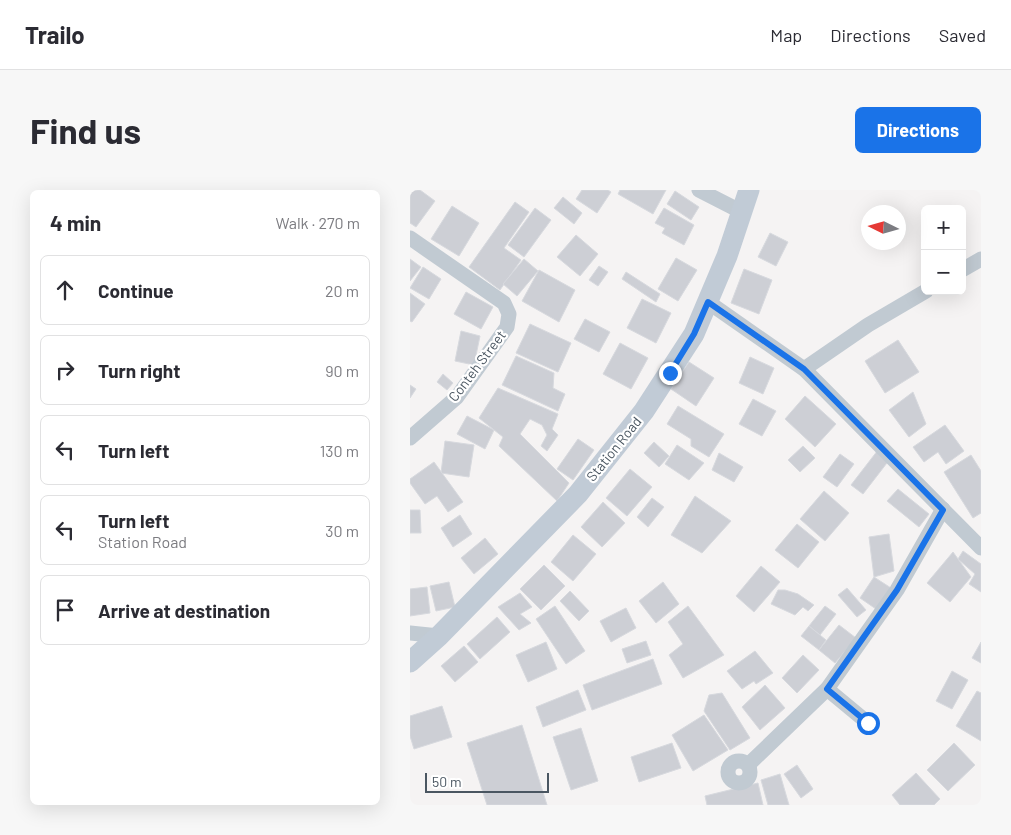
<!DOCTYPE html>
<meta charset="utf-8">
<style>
body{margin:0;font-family:Barlow,sans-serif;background:#f7f7f7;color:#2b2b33}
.controls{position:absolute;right:15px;top:15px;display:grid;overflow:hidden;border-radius:8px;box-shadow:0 5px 20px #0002}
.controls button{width:45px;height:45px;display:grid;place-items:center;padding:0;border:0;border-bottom:1px solid #e1e1e2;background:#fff;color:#2b2b33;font:25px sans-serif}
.compass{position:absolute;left:451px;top:15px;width:45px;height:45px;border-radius:50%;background:#fff;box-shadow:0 5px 20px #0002;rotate:275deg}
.scale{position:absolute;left:15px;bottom:12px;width:124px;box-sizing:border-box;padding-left:5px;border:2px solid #4a5661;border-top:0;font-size:14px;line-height:18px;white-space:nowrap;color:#4a5661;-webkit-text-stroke:4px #fff;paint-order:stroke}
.stop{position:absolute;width:15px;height:15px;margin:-11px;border:4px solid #1a73e8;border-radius:50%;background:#fff}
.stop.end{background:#1a73e8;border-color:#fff;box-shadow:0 1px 5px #0008}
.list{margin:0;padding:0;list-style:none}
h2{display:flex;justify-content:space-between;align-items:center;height:65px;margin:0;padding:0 20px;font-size:21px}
h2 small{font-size:16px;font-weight:400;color:#7c7c81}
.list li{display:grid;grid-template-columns:32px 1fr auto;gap:15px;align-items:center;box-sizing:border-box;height:70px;margin:0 10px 10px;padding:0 10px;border:1px solid #e1e1e2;border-radius:8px}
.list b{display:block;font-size:19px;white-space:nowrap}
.list p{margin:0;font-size:16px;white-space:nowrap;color:#7c7c81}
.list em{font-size:16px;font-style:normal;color:#7c7c81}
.icon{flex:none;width:28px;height:28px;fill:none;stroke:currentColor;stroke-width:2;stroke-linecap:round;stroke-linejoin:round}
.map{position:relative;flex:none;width:571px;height:615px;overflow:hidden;border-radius:8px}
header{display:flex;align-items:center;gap:30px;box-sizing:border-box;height:70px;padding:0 25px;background:#fff;border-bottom:1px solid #e1e1e2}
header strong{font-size:24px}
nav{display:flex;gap:28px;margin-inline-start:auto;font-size:18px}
.intro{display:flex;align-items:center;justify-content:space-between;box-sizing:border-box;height:120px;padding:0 30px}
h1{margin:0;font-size:35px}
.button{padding:12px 22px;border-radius:8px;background:#1a73e8;color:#fff;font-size:18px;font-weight:700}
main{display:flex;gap:30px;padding:0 30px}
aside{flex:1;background:#fff;border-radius:8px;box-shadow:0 5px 20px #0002}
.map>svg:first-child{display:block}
.building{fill:#cdcfd5;stroke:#d7d9de}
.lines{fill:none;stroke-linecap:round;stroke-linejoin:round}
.minor{stroke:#c1cad2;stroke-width:15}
.secondary{stroke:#c1cbd6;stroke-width:21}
.route{stroke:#1a73e8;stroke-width:6}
.labels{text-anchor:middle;stroke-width:4.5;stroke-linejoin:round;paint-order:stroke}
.street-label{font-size:14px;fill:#4a5661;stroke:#fff}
</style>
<header>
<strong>Trailo</strong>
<nav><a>Map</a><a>Directions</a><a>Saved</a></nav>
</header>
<div class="intro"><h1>Find us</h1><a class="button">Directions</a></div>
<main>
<aside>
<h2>4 min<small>Walk · 270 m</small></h2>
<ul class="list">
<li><svg class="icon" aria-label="ahead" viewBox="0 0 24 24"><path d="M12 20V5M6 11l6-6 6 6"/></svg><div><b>Continue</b></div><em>20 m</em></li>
<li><svg class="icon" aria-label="right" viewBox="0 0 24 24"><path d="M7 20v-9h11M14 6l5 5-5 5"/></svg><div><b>Turn right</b></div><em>90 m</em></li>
<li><svg class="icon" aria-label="left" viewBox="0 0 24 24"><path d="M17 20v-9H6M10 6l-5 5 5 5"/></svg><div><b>Turn left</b></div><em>130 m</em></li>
<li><svg class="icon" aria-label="left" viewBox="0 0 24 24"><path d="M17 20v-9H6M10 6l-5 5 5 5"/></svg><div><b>Turn left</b><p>Station Road</p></div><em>30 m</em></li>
<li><svg class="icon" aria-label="arrive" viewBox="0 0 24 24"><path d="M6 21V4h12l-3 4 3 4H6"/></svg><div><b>Arrive at destination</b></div></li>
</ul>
</aside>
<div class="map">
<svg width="571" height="615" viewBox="0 0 571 615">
<rect width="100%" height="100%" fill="#f5f3f3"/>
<!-- building -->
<g class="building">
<path d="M0 0H10L25 11 6 37 0 33Z"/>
<path d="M172 0H198L201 2 187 23 166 9Z"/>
<path d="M210 0H256L243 24 208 4Z"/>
<path d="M265 1 289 17 281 30 257 14Z"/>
<path d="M153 7 172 23 164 34 144 18Z"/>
<path d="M105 12 119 22 94 58 111 70 90 100 59 77Z"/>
<path d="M42 16 69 33 49 66 21 49Z"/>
<path d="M125 18 141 30 114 67 98 55Z"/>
<path d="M254 18 284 35 274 55 252 43 255 38 245 33Z"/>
<path d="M360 43 378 52 366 76 348 67Z"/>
<path d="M166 45 188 64 170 86 147 67Z"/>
<path d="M266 68 287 80 268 111 248 99Z"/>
<path d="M0 69 11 77 0 91Z"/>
<path d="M114 69 128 81 107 106 93 94Z"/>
<path d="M189 76 198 82 188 96 179 90Z"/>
<path d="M13 77 31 89 19 109 0 98Z"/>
<path d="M334 79 362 90 349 124 321 113Z"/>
<path d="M129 80 165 100 149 132 112 111Z"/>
<path d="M216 82 250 104 246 112 212 89Z"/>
<path d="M56 102 83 117 71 139 44 124Z"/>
<path d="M0 103 15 114 2 132 0 131Z"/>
<path d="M232 109 261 123 246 153 217 138Z"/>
<path d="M175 129 200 142 189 162 164 149Z"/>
<path d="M120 134 161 153 148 182 106 163Z"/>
<path d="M51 141 70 146 64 175 45 171Z"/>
<path d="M488 150 509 182 475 203 455 171Z"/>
<path d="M210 153 238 168 221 199 193 184Z"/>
<path d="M106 166 144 183 143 198 155 204 148 221 92 195Z"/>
<path d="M340 167 364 178 353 204 329 193Z"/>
<path d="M279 172 304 188 286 216 261 199Z"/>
<path d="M33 184 43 193 37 200 27 192Z"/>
<path d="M0 195 6 199 0 208Z"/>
<path d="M88 198 148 224 142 239 148 245 137 261 131 256 137 245 132 235 120 229 110 244 159 293 147 311 89 256 93 247 69 228Z"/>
<path d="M503 202 516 234 499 247 479 220Z"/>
<path d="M395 206 426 234 405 257 375 229Z"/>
<path d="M343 209 366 221 352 246 329 234Z"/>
<path d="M268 216 314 244 299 267 281 256V249L257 234Z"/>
<path d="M57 226 84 240 75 259 47 244Z"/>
<path d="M535 235 554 261 536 274 528 262 514 272 503 257Z"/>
<path d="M168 249 184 260 163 290 147 279Z"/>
<path d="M35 251 64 255 59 287 31 283Z"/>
<path d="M244 252 259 266 249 277 234 263Z"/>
<path d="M267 255 294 273 279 290 255 274Z"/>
<path d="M393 256 405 268 390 282 378 270Z"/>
<path d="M468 260 480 269 453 304 441 295Z"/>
<path d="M309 263 333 277 324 292 302 280Z"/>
<path d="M430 264 444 274 427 297 413 287Z"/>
<path d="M561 265 571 281V323L563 328 534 282Z"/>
<path d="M24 272 53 312 38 322 27 306 15 314 0 293V289Z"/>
<path d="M220 279 242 297 217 326 196 308Z"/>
<path d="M488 299 519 324 509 337 477 311Z"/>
<path d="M414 301 439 323 415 351 390 329Z"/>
<path d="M285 306 321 331 292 363 261 345Z"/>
<path d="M242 308 254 317 238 337 227 327Z"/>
<path d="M193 312 215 333 192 357 171 337Z"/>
<path d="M0 320H10L11 343H0Z"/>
<path d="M50 325 62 344 43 357 31 338Z"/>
<path d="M387 334 409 352 388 378 365 360Z"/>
<path d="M479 344 484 381 464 387 459 347Z"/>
<path d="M163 345 186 364 163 391 141 372Z"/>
<path d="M75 348 88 364 64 384 51 368Z"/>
<path d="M553 361 571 374V402L559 394 565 384 548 369Z"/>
<path d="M543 362 561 387 540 412 517 393Z"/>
<path d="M134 375 155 396 131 420 110 399Z"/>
<path d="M351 376 370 392 344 422 326 406Z"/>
<path d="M464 387 481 398 466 419 450 408Z"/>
<path d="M39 392 45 417 26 421 20 396Z"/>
<path d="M253 392 269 414 246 433 229 411Z"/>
<path d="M17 397 20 423 0 426V399Z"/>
<path d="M437 398 456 420 447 427 428 405Z"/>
<path d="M368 400H375L388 404 404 415 398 421 393 417 385 425 361 414Z"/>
<path d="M160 401 179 421 169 431 150 411Z"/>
<path d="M110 403 122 417 110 424 121 433 109 440 88 417Z"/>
<path d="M145 416 175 461 156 474 126 429Z"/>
<path d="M278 416 314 465 273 488 259 465 273 454 258 432Z"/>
<path d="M415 416 426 424 410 445 399 436Z"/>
<path d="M216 418 226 438 201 452 190 431Z"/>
<path d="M87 427 100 442 70 469 57 454Z"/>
<path d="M429 435 446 448 425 473 409 460Z"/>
<path d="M399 436 416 450 409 460 391 446Z"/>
<path d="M236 451 241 465 217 473 212 459Z"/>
<path d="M136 452 147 479 118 492 106 465Z"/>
<path d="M571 452V473L562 468Z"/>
<path d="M54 456 68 472 45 492 31 476Z"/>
<path d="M345 461 363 483 346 494 344 491 332 499 317 481Z"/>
<path d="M393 465 409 480 387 503 372 488Z"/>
<path d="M243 469 252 494 182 520 173 495Z"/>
<path d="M542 481 558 490 542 519 526 511Z"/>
<path d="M355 495 375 518 350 540 332 517Z"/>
<path d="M168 500 176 520 133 537 126 517Z"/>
<path d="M567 501 571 503V551L546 536Z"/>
<path d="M312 503 340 548 320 560 294 521 299 505Z"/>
<path d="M32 516 42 547 4 559 0 546V526Z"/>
<path d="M294 525 318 560 283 581 262 545Z"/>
<path d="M112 535 137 615H77L57 553Z"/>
<path d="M171 538 188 591 161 600 143 547Z"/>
<path d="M262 553 271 578 229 592 221 567Z"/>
<path d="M544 553 565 575 538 601 517 580Z"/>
<path d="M387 575 403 599 391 608 374 584Z"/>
<path d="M506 583 530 609 524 615H490L482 605Z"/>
<path d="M370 584 379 615H358L351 590Z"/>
<path d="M348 593 353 615H297L295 606Z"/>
</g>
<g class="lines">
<!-- minor -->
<g class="minor">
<path d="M289 0 332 22"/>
<path d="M0 48 94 113 99 124 97 137 47 207 0 248"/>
<path d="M552 80 571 69"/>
<path d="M298 112 394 179 571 358"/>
<path d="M394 179 458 135 516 101"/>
<path d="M0 443 29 446"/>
<path d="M417 499 458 533"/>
<circle cx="329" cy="582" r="11"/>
<path d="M338 575 417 499 487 400 533 319"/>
</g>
<!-- secondary -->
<path class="secondary" d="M0 472 29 446 168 304 234 221 284 144 317 66 339 0"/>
</g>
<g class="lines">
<!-- route -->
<path class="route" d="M260 183 284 144 298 112 394 179 533 320 487 400 417 499 458 533"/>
</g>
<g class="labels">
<!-- street labels -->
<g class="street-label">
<text transform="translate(67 176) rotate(-53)" y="5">Conteh Street</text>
<text transform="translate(204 259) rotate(-51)" y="5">Station Road</text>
</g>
</g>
</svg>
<div class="controls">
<button>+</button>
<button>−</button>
</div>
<svg class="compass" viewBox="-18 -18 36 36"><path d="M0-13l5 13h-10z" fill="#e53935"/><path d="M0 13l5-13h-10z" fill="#7c7c81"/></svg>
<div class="scale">50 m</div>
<div class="stop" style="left:458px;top:533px"></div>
<div class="stop end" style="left:260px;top:183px"></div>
</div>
</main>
